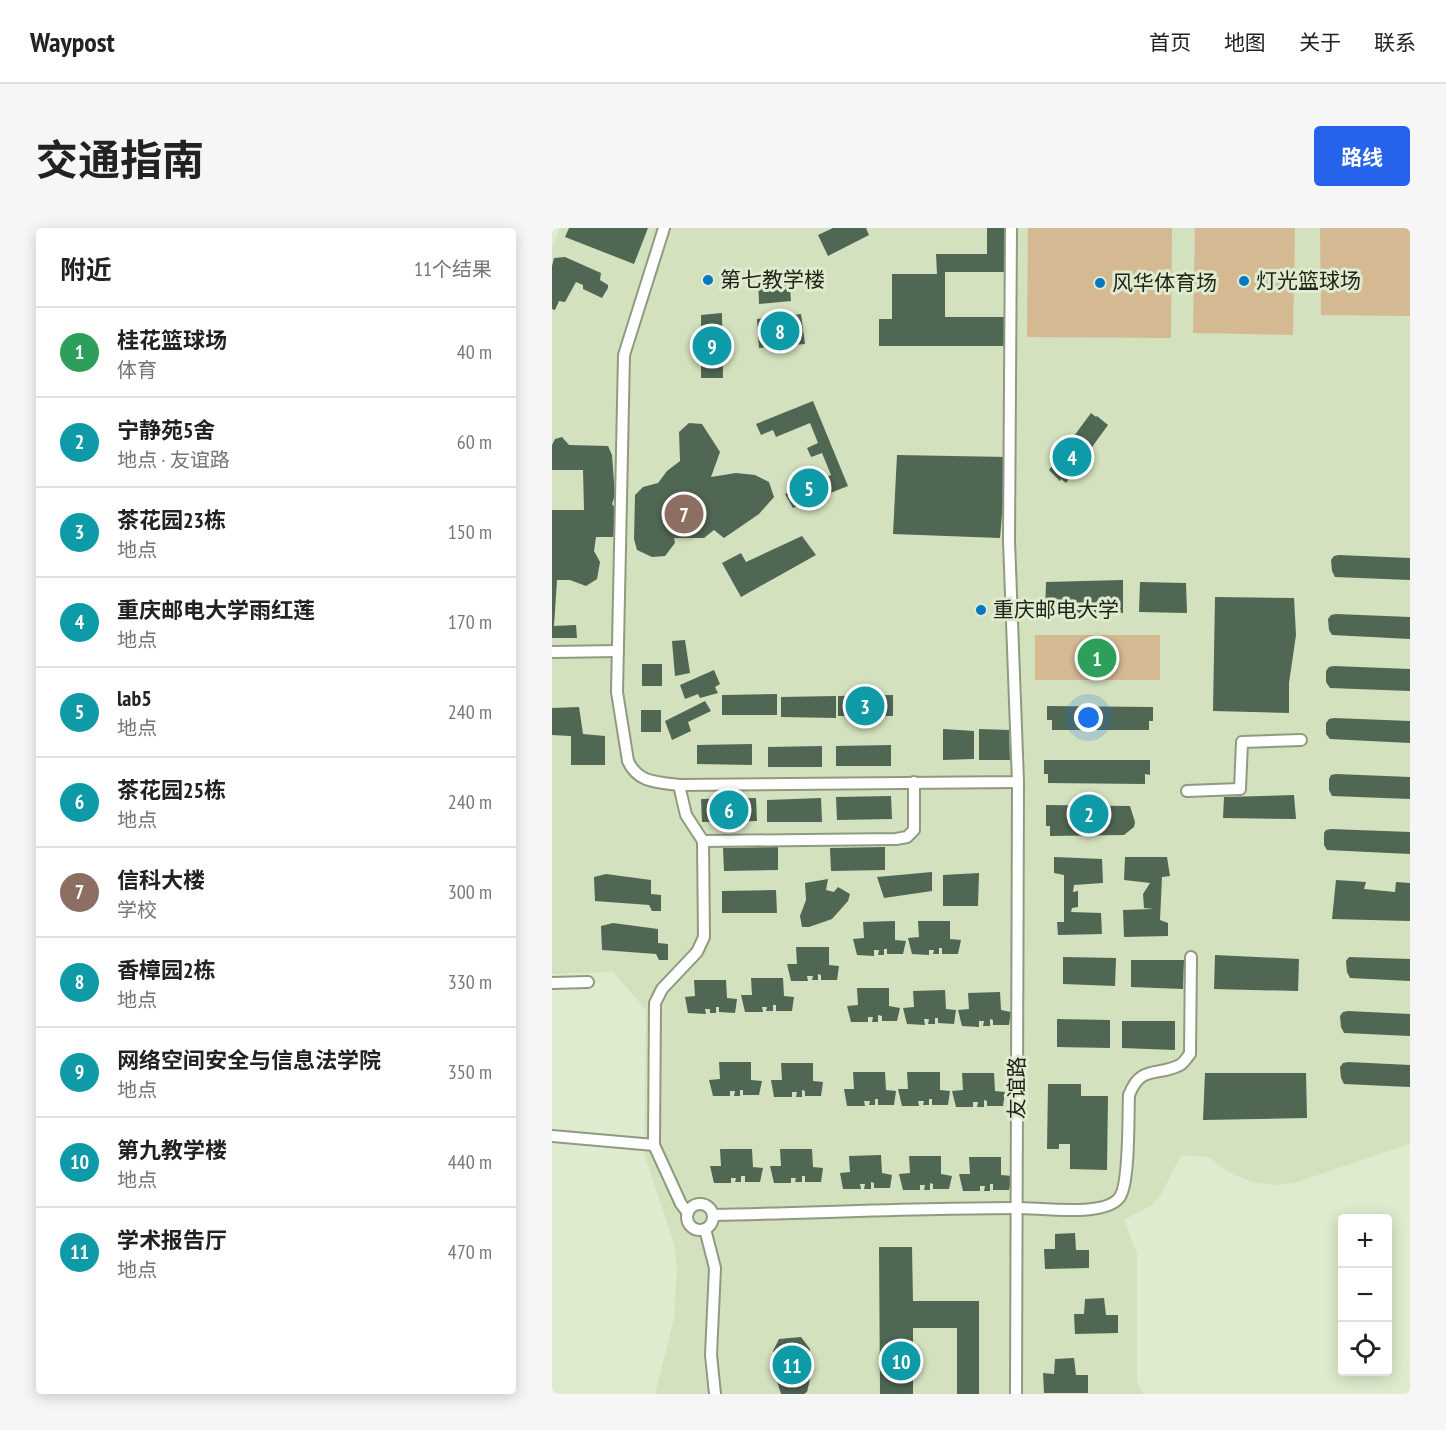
<!DOCTYPE html>
<html lang="zh">
<meta charset="utf-8">
<style>
body{margin:0;font-family:"PT Sans Narrow","Noto Sans SC",sans-serif;background:#f6f6f6;color:#222}
.controls{position:absolute;right:18px;bottom:18px;display:grid;overflow:hidden;border-radius:6px;box-shadow:0 3px 15px #0003}
.controls button{width:54px;height:54px;display:grid;place-items:center;padding:0;border:0;border-bottom:2px solid #e0e0e0;background:#fff;color:#222;font:30px sans-serif}
.you{position:absolute;left:537px;top:490px;width:21px;height:21px;margin:-15px;border:4px solid #fff;border-radius:50%;background:#1a73e8;box-shadow:0 0 0 9px #1a73e833}
.badge{display:grid;place-items:center;width:39px;height:39px;border-radius:50%;background:#2563eb;color:#fff;font-size:20px;font-weight:700}
.pin{position:absolute;translate:-50% -50%;border:3px solid #fff;box-shadow:0 2px 6px #0006}
.list{margin:0;padding:0;list-style:none}
h2{display:flex;justify-content:space-between;align-items:center;height:78px;margin:0;padding:0 24px;font-size:26px}
h2 small{font-size:20px;font-weight:400;color:#767676}
.list li{display:grid;grid-template-columns:39px 1fr auto;gap:18px;align-items:center;box-sizing:border-box;height:90px;padding:0 24px;border-top:2px solid #e0e0e0}
.list b{display:block;font-size:22px;white-space:nowrap}
.list p{margin:0;font-size:20px;white-space:nowrap;color:#767676}
.list em{font-size:20px;font-style:normal;color:#767676}
.icon{flex:none;width:33px;height:33px;fill:none;stroke:currentColor;stroke-width:2;stroke-linecap:round;stroke-linejoin:round}
.map{position:relative;flex:none;width:858px;height:1166px;overflow:hidden;border-radius:6px}
header{display:flex;align-items:center;gap:36px;box-sizing:border-box;height:84px;padding:0 30px;background:#fff;border-bottom:2px solid #e0e0e0}
header strong{font-size:28px}
nav{display:flex;gap:33px;margin-inline-start:auto;font-size:21px}
.intro{display:flex;align-items:center;justify-content:space-between;box-sizing:border-box;height:144px;padding:0 36px}
h1{margin:0;font-size:42px}
.button{padding:15px 27px;border-radius:6px;background:#2563eb;color:#fff;font-size:21px;font-weight:700}
main{display:flex;gap:36px;padding:0 36px}
aside{flex:1;background:#fff;border-radius:6px;box-shadow:0 3px 15px #0003}
.map>svg:first-child{display:block}
.built{fill:#d3e1be}
.green{fill:#d4b992}
.building{fill:#506754}
.lines{fill:none;stroke-linecap:round;stroke-linejoin:round}
.street-casing{stroke:#8f9a7f;stroke-width:14}
.street{stroke:#fff;stroke-width:10}
.poi-dot{fill:#0677c1;stroke:#dfebce;stroke-width:2}
.labels{text-anchor:middle;stroke-width:6;stroke-linejoin:round;paint-order:stroke}
.poi-label{font-size:21px;fill:#202419;stroke:#dfebce;text-anchor:start}
.street-label{font-size:21px;fill:#202419;stroke:#dfebce}
</style>
<header>
<strong>Waypost</strong>
<nav><a>首页</a><a>地图</a><a>关于</a><a>联系</a></nav>
</header>
<div class="intro"><h1>交通指南</h1><a class="button">路线</a></div>
<main>
<aside>
<h2>附近<small>11个结果</small></h2>
<ul class="list">
<li><span class="badge" style="background:#2e9e5b">1</span><div><b>桂花篮球场</b><p>体育</p></div><em>40 m</em></li>
<li><span class="badge" style="background:#0f9aa8">2</span><div><b>宁静苑5舍</b><p>地点 · 友谊路</p></div><em>60 m</em></li>
<li><span class="badge" style="background:#0f9aa8">3</span><div><b>茶花园23栋</b><p>地点</p></div><em>150 m</em></li>
<li><span class="badge" style="background:#0f9aa8">4</span><div><b>重庆邮电大学雨红莲</b><p>地点</p></div><em>170 m</em></li>
<li><span class="badge" style="background:#0f9aa8">5</span><div><b>lab5</b><p>地点</p></div><em>240 m</em></li>
<li><span class="badge" style="background:#0f9aa8">6</span><div><b>茶花园25栋</b><p>地点</p></div><em>240 m</em></li>
<li><span class="badge" style="background:#8d6e63">7</span><div><b>信科大楼</b><p>学校</p></div><em>300 m</em></li>
<li><span class="badge" style="background:#0f9aa8">8</span><div><b>香樟园2栋</b><p>地点</p></div><em>330 m</em></li>
<li><span class="badge" style="background:#0f9aa8">9</span><div><b>网络空间安全与信息法学院</b><p>地点</p></div><em>350 m</em></li>
<li><span class="badge" style="background:#0f9aa8">10</span><div><b>第九教学楼</b><p>地点</p></div><em>440 m</em></li>
<li><span class="badge" style="background:#0f9aa8">11</span><div><b>学术报告厅</b><p>地点</p></div><em>470 m</em></li>
</ul>
</aside>
<div class="map">
<svg width="858" height="1166" viewBox="0 0 858 1166">
<rect width="100%" height="100%" fill="#dfebce"/>
<!-- built -->
<path class="built" d="M8 0H858V916L742 955 721 957 700 954 680 946 656 929 629 927 608 968 600 977 572 992 585 1026V1154L591 1166H103L122 1091 125 1039 122 1016 92 925 94 782 61 744 0 746V20Z"/>
<!-- green -->
<g class="green">
<path d="M476 0H620L619 110 475 109Z"/>
<path d="M643 0H743L741 107 641 105Z"/>
<path d="M768 0H858V88L769 87Z"/>
<rect x="483" y="407" width="125" height="45"/>
</g>
<!-- building -->
<g class="building">
<path d="M17 0H96L82 36 13 9Z"/>
<path d="M281 0H314L317 7 276 28 266 7Z"/>
<path d="M435 0H459V44H393V89H452V118H327V91H340V46H385L384 26H435Z"/>
<path d="M13 29 49 45 48 52 56 57V60L50 70 31 61V57L24 54 13 74 7 73 3 82 0 81V38L2 30Z"/>
<path d="M237 49 239 73 207 76 206 51Z"/>
<path d="M170 85 171 150H149V87Z"/>
<path d="M249 86 253 116 207 120 205 91Z"/>
<path d="M261 173 296 258 241 280 233 266 279 247 270 225 259 229 255 220 266 215 258 195 224 209 221 202 209 207 204 196Z"/>
<path d="M539 185 544 189 545 188 556 197 514 255 509 251 508 253 497 242Z"/>
<path d="M137 195 150 196 168 224 159 249 184 245 203 247 217 254 222 269 207 286 172 310 162 302 152 310H122L123 315 113 328 100 329 85 322 82 311 83 267 91 259 106 255 115 243 128 233 127 204Z"/>
<path d="M10 209 17 217 56 218 60 227 63 267 60 276 63 280V296L61 309H44L42 323 48 334 45 351 34 358 18 352H5L2 398 24 397 25 410H0V282H32L31 242H0V217L3 211Z"/>
<path d="M345 227 455 229 448 310 341 306Z"/>
<path d="M250 308 264 327 189 369 170 335 189 325 194 334Z"/>
<path d="M787 327 858 330V352L783 349 780 343 779 332 782 328Z"/>
<path d="M571 352V385L493 386 494 354Z"/>
<path d="M588 354 634 355 635 385 587 384Z"/>
<path d="M663 369 742 370 744 407 737 455V485L661 483Z"/>
<path d="M784 386 858 389V411L780 407 777 402 776 391 779 387Z"/>
<path d="M133 412 138 445 123 448 120 413Z"/>
<rect x="90" y="436" width="20" height="22"/>
<path d="M782 438 858 441V463L778 460 774 454V443L777 439Z"/>
<path d="M162 442 168 456 163 459 166 465 148 470 146 466 133 471 128 457Z"/>
<path d="M225 466V487H170V467Z"/>
<path d="M341 467V488H286V468Z"/>
<path d="M284 468V490L229 489V469Z"/>
<path d="M153 473 159 483 136 494 139 503 120 512 113 493Z"/>
<path d="M495 478 601 479V493H597V502H500V492H495Z"/>
<path d="M27 479 31 506 53 508V537H19V508L0 507V480Z"/>
<rect x="89" y="482" width="20" height="22"/>
<path d="M782 490 858 493V515L778 511 774 506V495L777 491Z"/>
<path d="M391 501 422 503V531L391 532Z"/>
<path d="M427 501 457 502 458 532H427Z"/>
<path d="M200 516V537L145 536V517Z"/>
<path d="M339 517V538H284V518Z"/>
<path d="M270 518V539H216V519Z"/>
<path d="M492 532H598V547L593 546V556L496 555V546H492Z"/>
<path d="M784 546 858 549V571L780 568 777 562V551L779 547Z"/>
<path d="M742 567 744 591 671 590 672 569Z"/>
<path d="M339 568 340 591 285 592 284 569Z"/>
<path d="M204 570 205 593 150 594 149 571Z"/>
<path d="M269 570 270 594H215V572Z"/>
<path d="M494 577 578 578 583 594 582 599 572 607 498 608V598H494Z"/>
<path d="M779 601 858 604V626L775 622 772 617V605L774 602Z"/>
<path d="M226 619V642L172 643 171 620Z"/>
<path d="M333 619V642L279 643 278 620Z"/>
<path d="M502 629 550 631 551 655 522 657 521 664 526 663V679L520 680 519 684 549 685 550 706 506 707 505 694H512V647L502 645Z"/>
<path d="M573 629H615L618 648 610 649 608 692 616 695V708L572 709 571 682 602 681 592 680 591 666 598 655 572 652Z"/>
<path d="M380 644V663L332 670 325 649Z"/>
<path d="M427 645 426 678H391V647Z"/>
<path d="M54 646 99 652V666L109 667V683H100L97 677 43 673 42 649Z"/>
<path d="M276 651 274 662 282 664 286 659 298 666 296 673 280 691 257 699H250L248 688 254 672 253 655Z"/>
<path d="M784 652 814 654 812 661 843 664 844 654 858 655V693L780 691Z"/>
<path d="M224 662 225 685H170V663Z"/>
<path d="M343 693V712L354 713 351 726H335V721H332V727H326L327 722H322V728L305 727 301 711 312 710 311 694Z"/>
<path d="M366 693H398V711L409 712 406 726H390V720H387V726H381L382 722H377V727L360 726 356 710 367 709Z"/>
<path d="M61 695 106 701V715L116 716V732H107L104 726 50 722 49 698Z"/>
<path d="M244 719H277V737L287 738 285 752H269V747L266 746V752H260L261 748H255L256 753H239L235 736H245Z"/>
<path d="M663 727 747 731 746 763 662 761Z"/>
<path d="M511 729 564 730 563 758 511 756Z"/>
<path d="M797 729 858 731V753L798 750 795 744 794 733Z"/>
<path d="M579 732H632L631 761 579 759Z"/>
<path d="M199 750H231L232 768 242 769 240 783H224V777H221V783H214L215 779H210L211 784H193L189 767H200Z"/>
<path d="M142 752H174L175 770 185 771 183 785 167 784V779H164V785H158V781H153L154 786 136 785 133 769 143 768Z"/>
<path d="M305 760H337V778L348 780 345 793H330V788L326 787V794H320L321 789H316V794H299L295 778 306 777Z"/>
<path d="M393 762 394 781 404 782 402 796 386 795V790H383V796H376L377 791H372L373 797 355 796 351 780 362 779 361 763Z"/>
<path d="M448 764 449 782 459 784 457 797H441V792L438 791V798H431L432 793H427V799L410 798 406 782 417 781 416 765Z"/>
<path d="M796 783 858 786V808L792 805 789 799 788 788 791 784Z"/>
<path d="M505 791 558 792V820L505 819Z"/>
<path d="M570 793H623V822L570 820Z"/>
<path d="M167 834H199V852L210 853 207 867H191V862H188V868H182L183 863H178V868H161L157 852 168 851Z"/>
<path d="M796 834 858 837V859L792 856 789 850 788 839 791 835Z"/>
<path d="M229 835H261V853L271 854 269 868H253V863L250 862V869H244L245 864H240V869H222L219 852H230Z"/>
<path d="M301 844H333L334 862 344 863 342 877H326V871H323V877H317L318 873H312L313 878H295L292 861H302Z"/>
<path d="M355 844H388V862L398 863 396 877H380V871H377V877H371L372 873H366L367 878H350L346 861H356Z"/>
<path d="M410 845H442L443 863 453 864 451 878H435V873L432 872V879H425L426 874H421V879H404L400 863 411 862Z"/>
<path d="M653 845H754L755 890 651 892Z"/>
<path d="M496 856H529V868H556L555 942 518 941V916H507V921H495Z"/>
<path d="M168 921H200L201 939 211 940 208 954H193V948H189V954H183L184 950H179V955H162L158 938H169Z"/>
<path d="M228 921H260L261 939 271 940 269 954H253V948H250V954H243L244 950H239V955H222L218 938H229Z"/>
<path d="M329 927 330 945 340 947 338 960H322V955L319 954V961H312L313 956H308L309 961H291L288 945 298 944 297 928Z"/>
<path d="M357 928H389V946L400 948 397 961H381V956L378 955V962H372L373 957H368V962H351L347 946 358 945Z"/>
<path d="M417 929H449V947L460 948 457 962H441V956H438V963H432L433 958H428V963H411L407 946H418Z"/>
<path d="M523 1005 524 1022H537V1040L493 1041 492 1021H503V1006Z"/>
<path d="M327 1019H360L361 1073H427V1166H405V1100H361V1166H328Z"/>
<path d="M552 1070 554 1087H566V1105L523 1106 522 1086H532L533 1071Z"/>
<path d="M249 1109 258 1121V1151L255 1164 252 1166H229L225 1153 221 1123 227 1111Z"/>
<path d="M522 1130 524 1147H536V1165H492L491 1145 502 1146 503 1131Z"/>
</g>
<g class="lines">
<defs>
<g id="street">
<path d="M112 0 72 127 65 464 76 533C86 555 105 554 127 557L466 554 457 313 459 0"/>
<path d="M0 424 66 423"/>
<path d="M127 557 134 587 151 613 152 709 145 724 110 761 103 775 102 917 129 976 136 985"/>
<path d="M635 563 688 561 690 514 749 512"/>
<path d="M151 613 344 611 355 609 362 602V554"/>
<path d="M0 755 36 754"/>
<path d="M0 908 102 917"/>
<circle cx="148" cy="989" r="13"/>
<path d="M161 987C263 985 364 980 466 980 490 980 552 989 567 970 578 958 576 886 577 867 589 836 605 849 628 837 632 835 635 829 638 826L639 729"/>
<path d="M153 1001 163 1040 159 1127 163 1166"/>
<path d="M464 1166 466 554"/>
</g>
</defs>
<!-- street casing -->
<use href="#street" class="street-casing"/>
<!-- street -->
<use href="#street" class="street"/>
</g>
<!-- markers -->
<g class="poi-dot">
<circle cx="156" cy="52" r="6"/>
<circle cx="692" cy="53" r="6"/>
<circle cx="548" cy="55" r="6"/>
<circle cx="429" cy="382" r="6"/>
</g>
<g class="labels">
<!-- poi labels -->
<g class="poi-label">
<text x="168" y="59">第七教学楼</text>
<text x="704" y="60">灯光篮球场</text>
<text x="560" y="62">风华体育场</text>
<text x="441" y="389">重庆邮电大学</text>
</g>
<!-- street labels -->
<g class="street-label">
<text transform="translate(465 860) rotate(-90)" y="7">友谊路</text>
</g>
</g>
</svg>
<div class="controls">
<button>+</button>
<button>−</button>
<button><svg class="icon" aria-label="locate" viewBox="0 0 24 24"><circle cx="12" cy="12" r="6"/><path d="M12 2v4M12 18v4M2 12h4M18 12h4"/></svg></button>
</div>
<div class="you"></div>
<div class="pin badge" style="left:545px;top:430px;background:#2e9e5b">1</div>
<div class="pin badge" style="left:537px;top:586px;background:#0f9aa8">2</div>
<div class="pin badge" style="left:313px;top:478px;background:#0f9aa8">3</div>
<div class="pin badge" style="left:520px;top:229px;background:#0f9aa8">4</div>
<div class="pin badge" style="left:257px;top:260px;background:#0f9aa8">5</div>
<div class="pin badge" style="left:177px;top:582px;background:#0f9aa8">6</div>
<div class="pin badge" style="left:132px;top:286px;background:#8d6e63">7</div>
<div class="pin badge" style="left:228px;top:103px;background:#0f9aa8">8</div>
<div class="pin badge" style="left:160px;top:118px;background:#0f9aa8">9</div>
<div class="pin badge" style="left:349px;top:1133px;background:#0f9aa8">10</div>
<div class="pin badge" style="left:240px;top:1137px;background:#0f9aa8">11</div>
</div>
</main>
